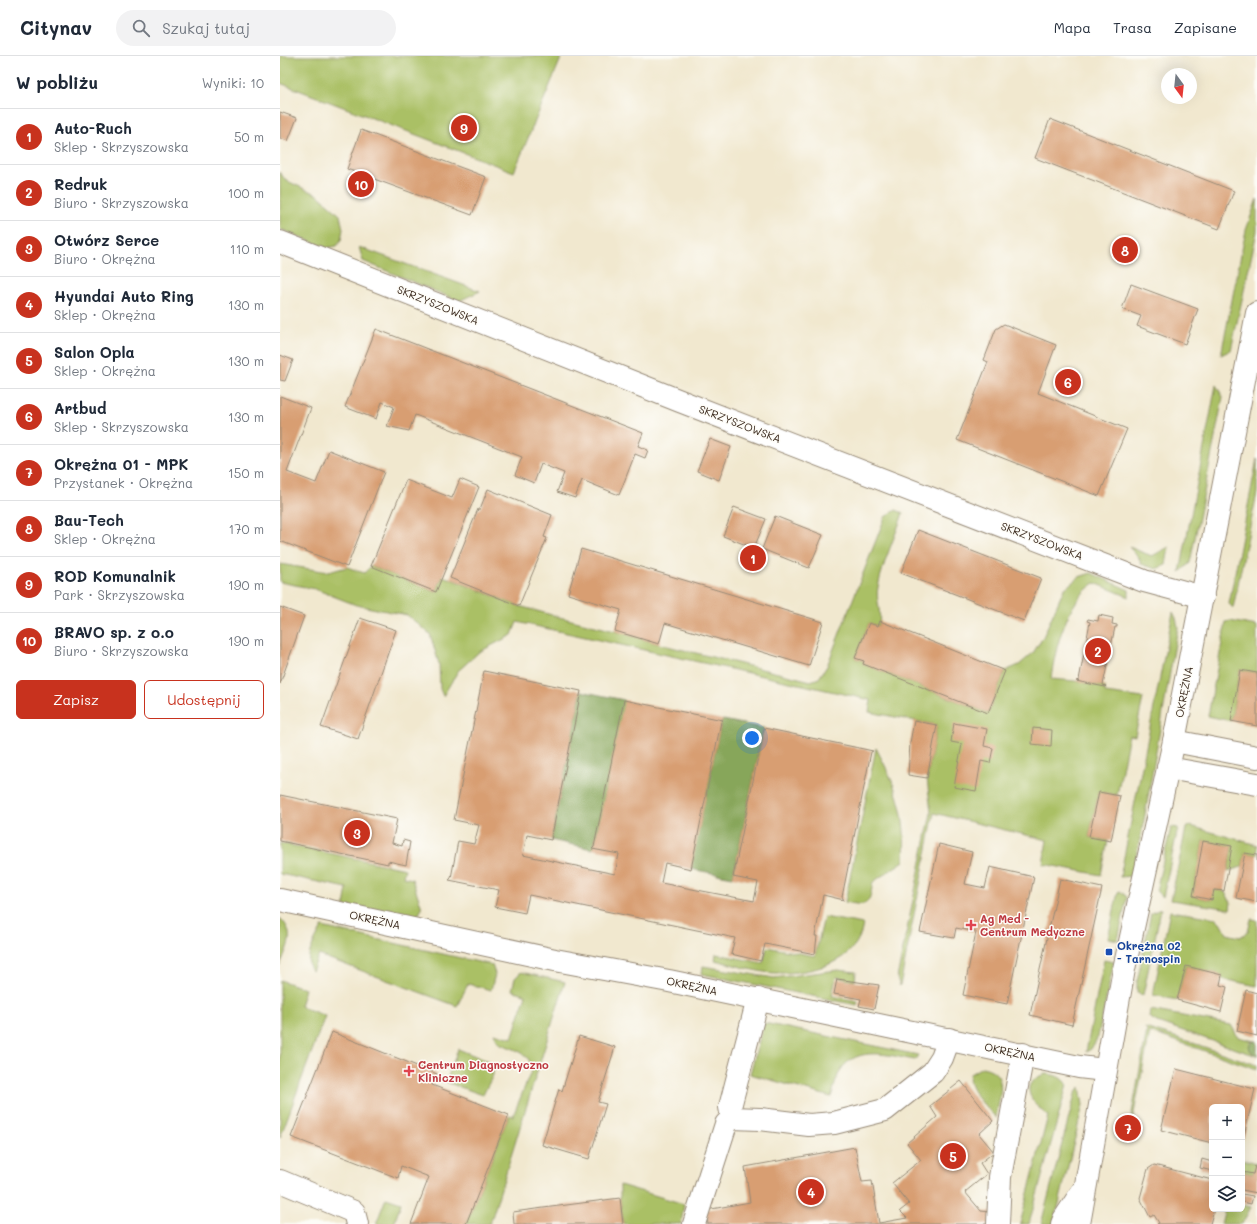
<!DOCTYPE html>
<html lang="pl">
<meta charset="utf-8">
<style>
body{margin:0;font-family:Mali,sans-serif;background:#f2f2f3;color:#1f2937}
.controls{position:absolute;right:12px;bottom:12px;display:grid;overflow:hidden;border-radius:6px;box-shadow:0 4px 16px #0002}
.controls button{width:36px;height:36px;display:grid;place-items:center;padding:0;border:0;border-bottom:1px solid #e0e1e3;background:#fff;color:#1f2937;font:20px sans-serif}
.compass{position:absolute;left:881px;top:12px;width:36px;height:36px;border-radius:50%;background:#fff;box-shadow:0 4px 16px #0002;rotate:165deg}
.you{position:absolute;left:472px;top:682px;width:14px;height:14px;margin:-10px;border:3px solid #fff;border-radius:50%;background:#1a73e8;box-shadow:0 0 0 6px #1a73e833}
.badge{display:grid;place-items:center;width:26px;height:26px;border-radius:50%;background:#c8321e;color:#fff;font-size:13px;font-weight:700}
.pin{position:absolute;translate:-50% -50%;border:2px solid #fff;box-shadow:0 1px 4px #0006}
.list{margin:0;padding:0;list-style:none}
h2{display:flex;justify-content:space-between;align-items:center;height:52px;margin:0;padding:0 16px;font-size:17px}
h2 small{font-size:13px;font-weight:400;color:#747a83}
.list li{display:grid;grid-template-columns:26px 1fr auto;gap:12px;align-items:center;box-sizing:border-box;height:56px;padding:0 16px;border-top:1px solid #e0e1e3}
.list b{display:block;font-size:15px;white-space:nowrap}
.list p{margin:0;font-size:13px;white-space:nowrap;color:#747a83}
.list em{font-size:13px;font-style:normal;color:#747a83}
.actions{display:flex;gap:8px;padding:12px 16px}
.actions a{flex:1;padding:9px 0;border:1px solid #c8321e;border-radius:6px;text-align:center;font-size:14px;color:#c8321e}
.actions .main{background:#c8321e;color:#fff}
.icon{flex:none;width:22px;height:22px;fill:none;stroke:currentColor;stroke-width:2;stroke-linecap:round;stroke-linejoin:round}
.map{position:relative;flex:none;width:977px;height:1168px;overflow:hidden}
header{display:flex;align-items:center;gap:24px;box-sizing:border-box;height:56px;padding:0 20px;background:#fff;border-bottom:1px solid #e0e1e3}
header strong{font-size:19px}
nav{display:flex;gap:22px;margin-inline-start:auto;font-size:14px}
.search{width:280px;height:36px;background:#f2f2f3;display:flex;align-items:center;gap:10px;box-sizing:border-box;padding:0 14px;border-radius:22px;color:#747a83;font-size:15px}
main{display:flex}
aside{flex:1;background:#fff}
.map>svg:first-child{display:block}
.green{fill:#aac065;stroke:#727542}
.forest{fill:#87a65a;stroke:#61683c}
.building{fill:#d89e72}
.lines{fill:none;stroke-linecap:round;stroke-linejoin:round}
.minor-casing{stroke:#968976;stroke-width:24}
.minor{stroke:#fff;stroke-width:22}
.health-dot{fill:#e0444e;stroke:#fdfcf7;stroke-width:1.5}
.transit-dot{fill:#1a4fb4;stroke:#fdfcf7;stroke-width:1.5}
.labels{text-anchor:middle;stroke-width:3;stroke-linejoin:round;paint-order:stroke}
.street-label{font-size:11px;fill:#3b2a1e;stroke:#fdfcf7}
.health-label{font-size:11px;font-weight:bold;fill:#be3a42;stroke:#fdfcf7;text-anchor:start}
.transit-label{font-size:11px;font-weight:bold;fill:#164399;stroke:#fdfcf7;text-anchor:start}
</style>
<header>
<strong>Citynav</strong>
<div class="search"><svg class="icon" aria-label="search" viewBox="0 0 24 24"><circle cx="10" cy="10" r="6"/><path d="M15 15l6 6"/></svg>Szukaj tutaj</div>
<nav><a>Mapa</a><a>Trasa</a><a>Zapisane</a></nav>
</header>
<main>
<aside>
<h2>W pobliżu<small>Wyniki: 10</small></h2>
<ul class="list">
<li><span class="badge">1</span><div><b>Auto-Ruch</b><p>Sklep · Skrzyszowska</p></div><em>50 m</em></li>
<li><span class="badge">2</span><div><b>Redruk</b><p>Biuro · Skrzyszowska</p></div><em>100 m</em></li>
<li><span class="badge">3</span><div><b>Otwórz Serce</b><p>Biuro · Okrężna</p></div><em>110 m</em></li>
<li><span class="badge">4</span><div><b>Hyundai Auto Ring</b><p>Sklep · Okrężna</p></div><em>130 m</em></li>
<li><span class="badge">5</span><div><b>Salon Opla</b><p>Sklep · Okrężna</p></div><em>130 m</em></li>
<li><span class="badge">6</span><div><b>Artbud</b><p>Sklep · Skrzyszowska</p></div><em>130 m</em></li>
<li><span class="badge">7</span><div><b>Okrężna 01 - MPK</b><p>Przystanek · Okrężna</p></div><em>150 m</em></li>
<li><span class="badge">8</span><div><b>Bau-Tech</b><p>Sklep · Okrężna</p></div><em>170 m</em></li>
<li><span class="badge">9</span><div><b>ROD Komunalnik</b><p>Park · Skrzyszowska</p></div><em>190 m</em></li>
<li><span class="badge">10</span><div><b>BRAVO sp. z o.o</b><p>Biuro · Skrzyszowska</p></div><em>190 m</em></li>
</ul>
<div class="actions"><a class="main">Zapisz</a><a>Udostępnij</a></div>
</aside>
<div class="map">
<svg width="977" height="1168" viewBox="0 0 977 1168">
<rect width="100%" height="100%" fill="#fdfcf7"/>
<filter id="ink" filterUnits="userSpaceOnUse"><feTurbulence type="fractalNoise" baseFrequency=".025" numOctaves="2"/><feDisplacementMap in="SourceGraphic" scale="8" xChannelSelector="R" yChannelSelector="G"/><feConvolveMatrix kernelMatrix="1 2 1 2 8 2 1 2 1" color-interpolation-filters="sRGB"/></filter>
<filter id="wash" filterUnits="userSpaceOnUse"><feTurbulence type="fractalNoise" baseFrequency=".012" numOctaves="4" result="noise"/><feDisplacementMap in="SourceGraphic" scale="16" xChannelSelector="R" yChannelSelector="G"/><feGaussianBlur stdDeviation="0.9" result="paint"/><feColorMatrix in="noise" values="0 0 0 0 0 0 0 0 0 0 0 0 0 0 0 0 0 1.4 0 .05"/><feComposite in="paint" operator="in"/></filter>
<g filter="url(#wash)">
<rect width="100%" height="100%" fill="#f1e8cf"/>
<!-- green -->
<g class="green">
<path d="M0 0H282L234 116 0 27Z"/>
<path d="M0 116 5 124 38 139 60 159 63 173 61 184 57 190 47 192 0 173Z"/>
<path d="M977 143V175L951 294 941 299 966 174Z"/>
<path d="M79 191 186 230 200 235 179 245 83 205Z"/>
<path d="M936 329 943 341 910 507 900 516Z"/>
<path d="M977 403V437L953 552 949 548Z"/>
<path d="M616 454 623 457C615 481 603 506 598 531 595 543 603 559 598 570L589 567 575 602 584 605 583 608 708 657 725 615 739 609 753 597 763 581 784 533 799 521 811 517 849 534V541L815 527C787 544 775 592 771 623L796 625 825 631V637L863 642 855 680 849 679 837 739 819 736 809 781 828 785 821 819 763 808 767 784 654 757 620 930 617 922 651 757 647 722 657 669 589 656 591 644 237 566 232 579 199 596 178 615 163 640 160 633 159 608 150 578 127 559 76 549 35 533 0 526V508L48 516 67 511 84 517 91 510 156 536 163 520 239 550 279 561 335 575 379 588 531 625 539 622 547 610 605 461Z"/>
<path d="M849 491 872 500 889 491 886 509 876 513 861 508 859 502Z"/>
<path d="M893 556 896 562 898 571 864 764 852 820 840 821Z"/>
<path d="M950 565 977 570V617L960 614 951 665 928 660 946 566Z"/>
<path d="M596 692C617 731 627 759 624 805L593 826C589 849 589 851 565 846Z"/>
<path d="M910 770 977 789V799L965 797 962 811 948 815 952 790 923 785 913 840 932 844 934 834 944 835 951 846 950 853 891 844 906 772Z"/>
<path d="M891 771 898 772 883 841 876 835Z"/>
<path d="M0 787 125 813 123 821 132 823 142 852 139 858 131 861 64 850 67 832 0 818Z"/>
<path d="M840 835 847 841 838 884 828 882 838 836Z"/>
<path d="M881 853 863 939 857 937V926L871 857Z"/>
<path d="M890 855 936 862 940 866 947 878 960 881 968 876 971 863 977 864V930L942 923V919L906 910 897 944 873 939Z"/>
<path d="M544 861 583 868C578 908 529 918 495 917 478 917 452 908 435 904L436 898 483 907 487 891 535 900Z"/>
<path d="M0 862C17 879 7 890 0 910Z"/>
<path d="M42 871 212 909 215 918 211 934 188 928 177 950 39 899 32 915C22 902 36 884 42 871Z"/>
<path d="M824 904 834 906 818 981 811 993 806 996Z"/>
<path d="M423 910 494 922 558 914 576 916 575 925 556 921 552 940 578 945 577 949 422 918Z"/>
<path d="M241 916 285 926 210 1168H186L229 1059 233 1060 252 1013C249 995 234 994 219 987L214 977 232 982 246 939 232 934 235 922Z"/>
<path d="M0 924 25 933 20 950 45 960 0 1082Z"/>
<path d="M870 954 951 969 958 981 974 985 970 986V994L974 999 877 966 869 961Z"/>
<path d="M484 967 638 999 635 1004C610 1000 577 988 560 1015 556 1022 554 1033 551 1041L470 1018Z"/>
<path d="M865 972 901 983 977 1009V1013L870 976 853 1062H851L867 975Z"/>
<path d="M178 993 208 1005 213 1011V1019L203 1039 166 1026Z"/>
<path d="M702 1011C730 1016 719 1041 716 1062 707 1051 685 1033 690 1018Z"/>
<path d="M765 1018C775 1019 781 1020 787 1029L749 1168H740L768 1060C752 1047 736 1028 765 1018Z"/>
<path d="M800 1031 803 1049 774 1168H761L795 1038Z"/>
<path d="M962 1103 977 1107 973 1118 962 1116Z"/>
<path d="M340 1129 404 1148 401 1168H343L340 1142Z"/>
<path d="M106 1142 121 1147 114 1168H96Z"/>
<path d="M962 1149 971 1151 962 1168H941L945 1153H962Z"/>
</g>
<!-- forest -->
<g class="forest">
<path d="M301 635 344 644 345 646 314 791 312 793 271 784Z"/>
<path d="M443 664 484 672 453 821 411 813V810L441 666Z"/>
<path d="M974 985H977V1000L970 994 969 989Z"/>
</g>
<g id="blocks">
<!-- building -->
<g class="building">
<path d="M0 56 17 62 8 85 0 82Z"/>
<path d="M770 63 954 135 939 173 755 102Z"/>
<path d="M81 74 206 121 192 159 67 113Z"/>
<path d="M851 228 918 253 905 288 857 270 861 260 842 253Z"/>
<path d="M724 268 776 289 758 337 847 373 819 440 677 384 708 306 704 304 716 273Z"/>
<path d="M96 273 363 377 358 390 368 394 365 402 355 398 339 439 302 424 295 442 277 436 284 417 261 408 254 427 235 419 242 401 135 359 129 375 107 370 114 351 102 346 96 363 65 351Z"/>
<path d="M0 299 13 304 5 325 0 324Z"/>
<path d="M0 340 31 352 7 416 36 427 49 394 104 416 67 511 0 485Z"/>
<path d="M430 383 451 391 439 424 417 415Z"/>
<path d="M180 423 199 431 156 536 91 510 126 424 172 442Z"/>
<path d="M208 433 272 459 264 481 267 482 239 550 170 522 198 453H200Z"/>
<path d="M454 451 486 463 474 492 443 480Z"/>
<path d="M495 460 543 479 529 512 482 493Z"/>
<path d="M638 474 761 522 744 565 621 517Z"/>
<path d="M301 493 543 566 529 610 385 567 379 588 335 575 341 554 288 538Z"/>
<path d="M0 551 24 560 0 628Z"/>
<path d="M819 559 833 562 832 568 837 569V571H835L823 629 826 630 825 631 796 625 799 624 810 566 807 565 808 563 818 565Z"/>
<path d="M80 562 116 574 78 683 41 671Z"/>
<path d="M600 565 725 615 708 657 583 608 584 605 575 602 589 567 598 570Z"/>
<path d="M960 614 977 617V670L951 665Z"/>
<path d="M204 615 301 635 271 784 247 779 243 799 335 818 339 798 312 793 314 791 344 644 443 664 441 666 411 813 385 807 381 827 474 845 478 826 453 821 484 672 593 695 591 696 562 841 564 844 543 839 535 880H537L535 898 485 888 481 905 451 898 455 882 249 839 245 857 215 851 219 834 169 824 171 822 178 785 194 788 199 769 174 764Z"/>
<path d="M634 665 657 669 647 722 628 719 630 687Z"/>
<path d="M674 667 707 673 704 690 713 692 710 707 701 705 696 735 674 731 682 688 671 686Z"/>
<path d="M753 672 772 674 771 690 752 688Z"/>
<path d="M819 736 840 740 831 785 809 781Z"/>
<path d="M0 739 117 763 112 787 122 790 123 784 130 786 126 809 108 805V808L0 785Z"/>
<path d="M923 785 952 790 944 835 934 834 932 844 913 840Z"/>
<path d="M659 788 692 796 685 828 705 832 710 811 754 821 727 948 683 939 696 876 676 872 674 882 640 876Z"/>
<path d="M965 797 977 799V846L956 842Z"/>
<path d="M780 823 822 832 792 969 750 959Z"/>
<path d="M906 910 942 919 940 929 947 931 941 956 897 944Z"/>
<path d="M557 923 599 929 594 953 579 950 581 943 554 938Z"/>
<path d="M966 934 977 937V980L957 975Z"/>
<path d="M52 976 157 1018 152 1029 229 1059 186 1168H131L149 1121 121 1110 118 1122 11 1081Z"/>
<path d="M299 980 335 991 318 1046 326 1048 309 1103 262 1089 279 1033 282 1035Z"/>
<path d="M896 1013 975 1033 963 1084 962 1051H932V1087L881 1074Z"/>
<path d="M681 1025 713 1065 699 1078 714 1096 700 1107 707 1118 685 1136 701 1155 712 1156 711 1168H428L426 1154 470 1146 465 1111 575 1091 582 1126 592 1125 599 1167 627 1162 620 1155 629 1148 612 1127 641 1104 627 1087 657 1061 650 1050Z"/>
<path d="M922 1103 932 1106V1115L920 1112Z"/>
<path d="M874 1109 932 1124V1153H934L930 1168H877L879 1167 874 1159 870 1161 860 1142 868 1113Z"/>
<path d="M975 1110H977V1137L962 1134V1116L973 1118Z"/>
<path d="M962 1138 973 1140 971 1148 962 1146Z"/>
<path d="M340 1142 343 1168H234L233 1156Z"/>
</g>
</g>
</g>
<g filter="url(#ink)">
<use href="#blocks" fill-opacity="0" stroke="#968976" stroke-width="1"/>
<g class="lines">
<defs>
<g id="minor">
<path d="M0 186 400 345 864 525 923 541"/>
<path d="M894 685 977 701"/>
<path d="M888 712 977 728"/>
<path d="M0 844 275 904 389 925 799 1011 825 1014"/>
<path d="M452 1062 450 1051 478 943"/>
<path d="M0 1125 74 1156 77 1168"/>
<path d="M414 1168 446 1068 452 1062 480 1063 529 1069 554 1067 605 1054 653 1016 662 1002 669 983"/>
<path d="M718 1168 720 1121 743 998"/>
<path d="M782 1168 784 1163 801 1137"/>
<path d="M799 1168 844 913 894 685 977 257"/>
</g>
</defs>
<!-- minor casing -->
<use href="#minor" class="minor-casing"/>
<!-- minor -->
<use href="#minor" class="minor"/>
</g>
</g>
<!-- markers -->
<g class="health-dot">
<path d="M689 863h4v4h4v4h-4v4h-4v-4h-4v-4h4z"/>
<path d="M127 1009h4v4h4v4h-4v4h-4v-4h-4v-4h4z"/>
</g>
<rect class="transit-dot" x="825" y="892" width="8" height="8" rx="2"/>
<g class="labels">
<!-- street labels -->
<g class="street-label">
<text transform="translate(158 249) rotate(22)" y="4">SKRZYSZOWSKA</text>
<text transform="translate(460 368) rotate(21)" y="4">SKRZYSZOWSKA</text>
<text transform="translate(762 485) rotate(21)" y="4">SKRZYSZOWSKA</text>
<text transform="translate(904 636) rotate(-79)" y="4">OKRĘŻNA</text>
<text transform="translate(95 864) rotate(12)" y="4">OKRĘŻNA</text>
<text transform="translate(412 930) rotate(12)" y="4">OKRĘŻNA</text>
<text transform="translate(730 996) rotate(12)" y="4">OKRĘŻNA</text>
</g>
<!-- health labels -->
<g class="health-label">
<text x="700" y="867">Ag Med -<tspan x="700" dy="13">Centrum Medyczne</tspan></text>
<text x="138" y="1013">Centrum Diagnostyczno<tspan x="138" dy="13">Kliniczne</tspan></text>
</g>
<!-- transit labels -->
<g class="transit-label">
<text x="837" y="894">Okrężna 02<tspan x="837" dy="13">- Tarnospin</tspan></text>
</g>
</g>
</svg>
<div class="controls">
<button>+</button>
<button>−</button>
<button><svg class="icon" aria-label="layers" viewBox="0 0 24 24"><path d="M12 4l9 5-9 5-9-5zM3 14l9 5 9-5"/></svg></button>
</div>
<svg class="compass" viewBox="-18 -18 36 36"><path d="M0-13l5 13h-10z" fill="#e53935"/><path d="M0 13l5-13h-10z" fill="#747a83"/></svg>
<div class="you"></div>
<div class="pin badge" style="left:473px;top:502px">1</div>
<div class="pin badge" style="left:818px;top:595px">2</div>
<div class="pin badge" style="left:77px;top:777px">3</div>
<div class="pin badge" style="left:531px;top:1136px">4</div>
<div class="pin badge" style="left:673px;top:1100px">5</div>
<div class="pin badge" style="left:788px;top:326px">6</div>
<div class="pin badge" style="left:848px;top:1072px">7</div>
<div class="pin badge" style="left:845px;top:194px">8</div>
<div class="pin badge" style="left:184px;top:72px">9</div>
<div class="pin badge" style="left:81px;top:128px">10</div>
</div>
</main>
